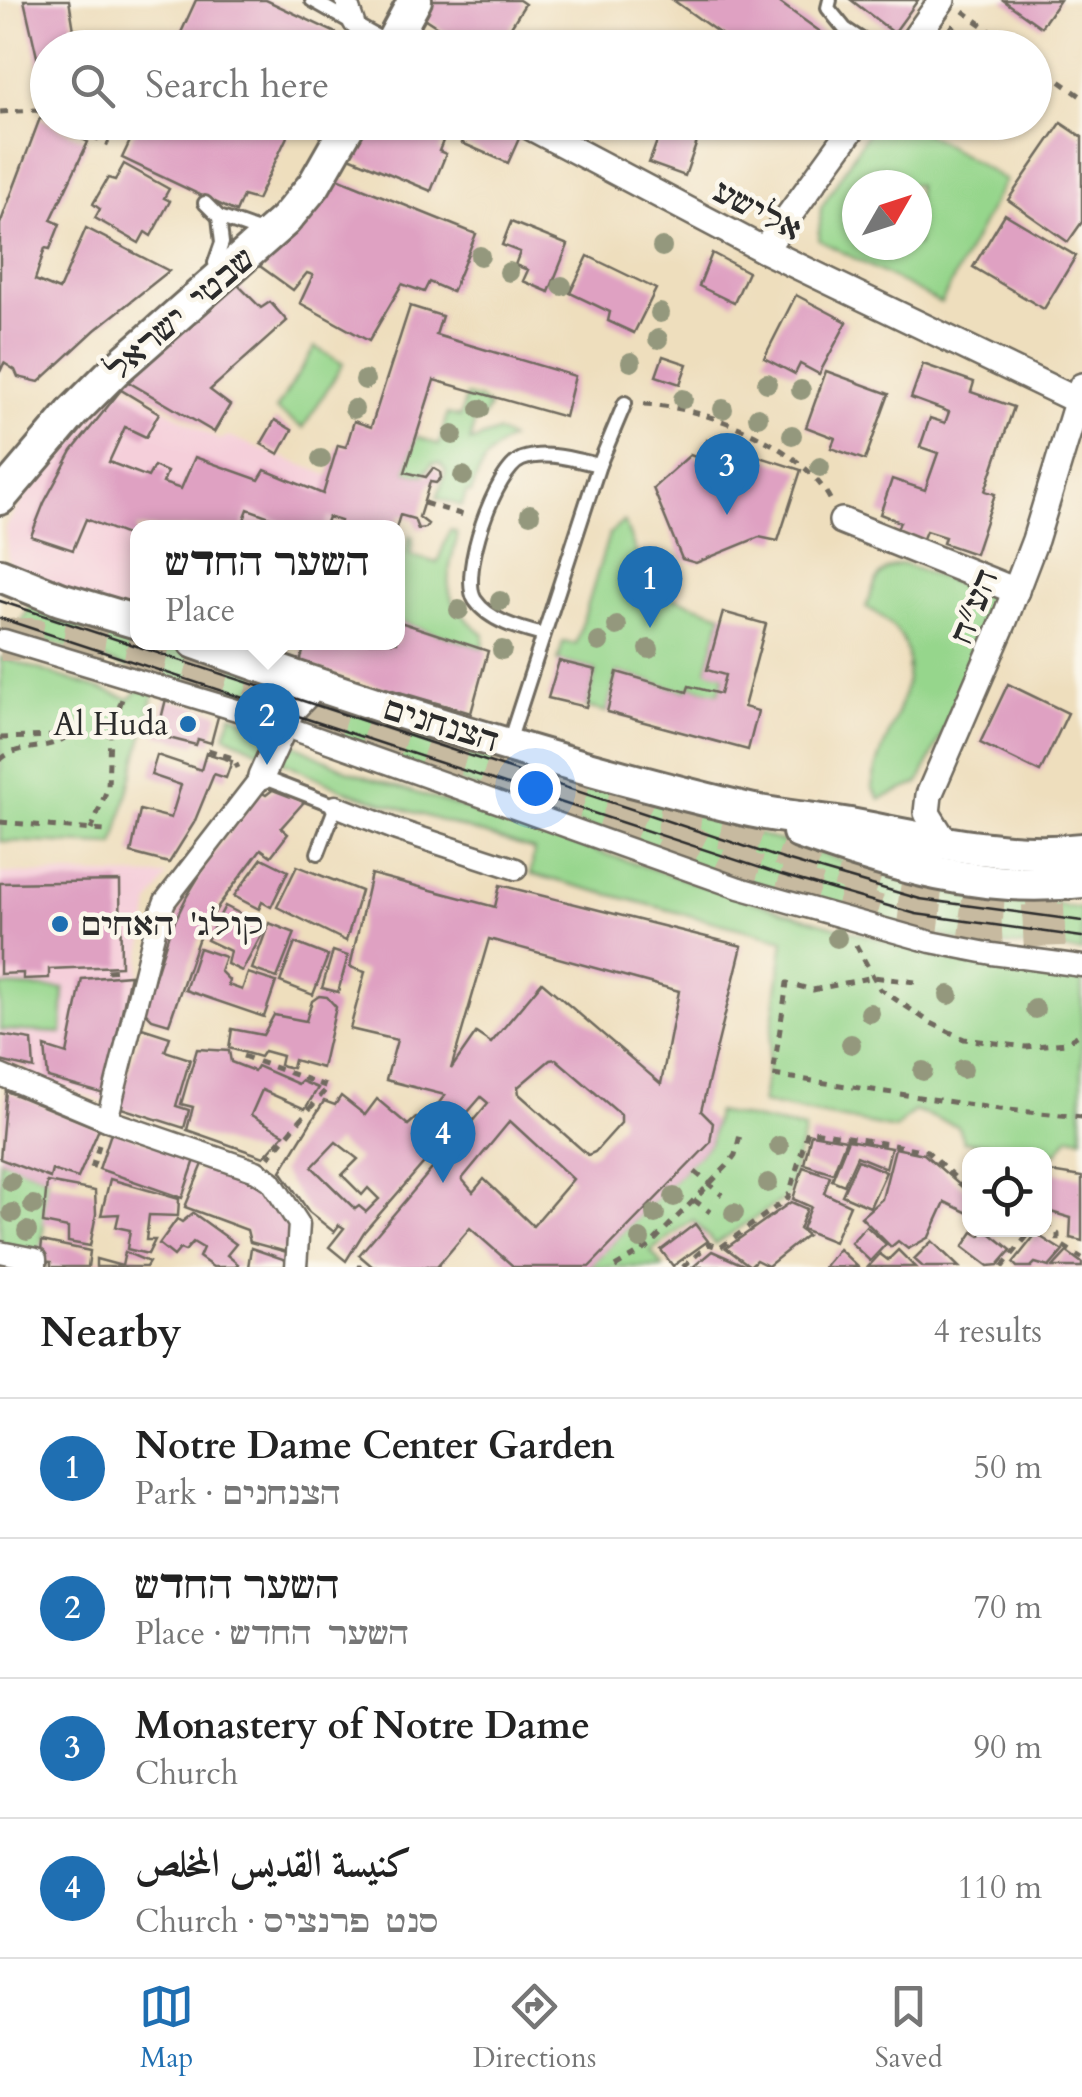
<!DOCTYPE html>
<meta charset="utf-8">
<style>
body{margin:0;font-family:Cardo,Amiri,"Frank Ruhl Libre",serif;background:#f6f6f6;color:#222}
.controls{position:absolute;right:30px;bottom:30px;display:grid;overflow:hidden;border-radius:20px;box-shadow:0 2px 8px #0004}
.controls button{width:90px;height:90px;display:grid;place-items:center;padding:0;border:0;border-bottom:2px solid #e0e0e0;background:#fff;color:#222;font:50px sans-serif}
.compass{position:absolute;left:842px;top:170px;width:90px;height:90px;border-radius:50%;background:#fff;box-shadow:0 2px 8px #0004;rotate:51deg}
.you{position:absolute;left:535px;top:788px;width:35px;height:35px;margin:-25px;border:8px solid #fff;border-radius:50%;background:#1a73e8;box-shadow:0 0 0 15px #1a73e833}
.badge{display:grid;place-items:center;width:65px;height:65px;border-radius:50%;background:#1f6fb2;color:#fff;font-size:32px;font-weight:700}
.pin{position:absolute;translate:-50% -82px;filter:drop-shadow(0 2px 5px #0008)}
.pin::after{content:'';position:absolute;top:52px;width:35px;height:30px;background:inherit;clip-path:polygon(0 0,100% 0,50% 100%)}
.popup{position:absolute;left:130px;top:520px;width:275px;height:130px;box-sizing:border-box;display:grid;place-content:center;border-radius:20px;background:#fff;filter:drop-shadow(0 2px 8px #0005);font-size:32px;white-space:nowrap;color:#767676}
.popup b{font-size:38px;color:#222}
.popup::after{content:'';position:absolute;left:50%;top:100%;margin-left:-20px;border:20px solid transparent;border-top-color:#fff}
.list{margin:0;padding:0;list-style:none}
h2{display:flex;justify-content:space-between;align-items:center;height:130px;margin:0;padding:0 40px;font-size:42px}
h2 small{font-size:32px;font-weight:400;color:#767676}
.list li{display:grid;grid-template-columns:65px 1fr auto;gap:30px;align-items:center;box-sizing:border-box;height:140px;padding:0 40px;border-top:2px solid #e0e0e0}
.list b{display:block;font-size:38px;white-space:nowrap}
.list p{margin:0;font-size:32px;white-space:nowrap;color:#767676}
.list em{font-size:32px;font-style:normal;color:#767676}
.icon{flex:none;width:55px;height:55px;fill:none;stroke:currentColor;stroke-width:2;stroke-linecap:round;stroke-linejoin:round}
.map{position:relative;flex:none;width:1082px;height:1267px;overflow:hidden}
.search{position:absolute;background:#fff;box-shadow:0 2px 8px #0004;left:30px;right:30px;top:30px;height:110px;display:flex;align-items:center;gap:25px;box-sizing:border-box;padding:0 35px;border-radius:55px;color:#767676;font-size:38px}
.sheet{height:690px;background:#fff}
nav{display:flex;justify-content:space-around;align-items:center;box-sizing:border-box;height:140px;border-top:2px solid #e0e0e0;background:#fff;font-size:28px;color:#767676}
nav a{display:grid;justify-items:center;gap:5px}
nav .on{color:#1f6fb2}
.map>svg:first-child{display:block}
.built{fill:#f5cfda}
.green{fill:#96d68c;stroke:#60805c;stroke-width:2.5;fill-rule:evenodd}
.building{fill:#dfa1c2;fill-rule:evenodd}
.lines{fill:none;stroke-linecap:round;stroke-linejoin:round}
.trunk-tunnel{stroke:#c7baa0;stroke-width:42;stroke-dasharray:42 21;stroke-linecap:butt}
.service-casing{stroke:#6f6a5e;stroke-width:18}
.pedestrian-casing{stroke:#6f6a5e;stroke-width:25}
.minor-casing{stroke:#6f6a5e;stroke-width:30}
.tertiary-casing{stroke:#6f6a5e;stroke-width:38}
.path{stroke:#6f6a5e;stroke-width:5;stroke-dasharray:8 8;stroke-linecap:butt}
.service{stroke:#fff;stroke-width:12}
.pedestrian{stroke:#fff;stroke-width:20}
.minor{stroke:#fff;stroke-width:25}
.tertiary{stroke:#fff;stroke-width:32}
.tram{stroke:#2b2b2b;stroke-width:2.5}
.tree{fill:#94987d}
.poi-dot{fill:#1f6fb2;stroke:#fbf7ec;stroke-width:4}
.labels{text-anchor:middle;stroke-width:9;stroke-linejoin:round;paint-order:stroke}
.street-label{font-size:32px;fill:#2b2b2b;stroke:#fbf7ec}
.poi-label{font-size:32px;fill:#2b2b2b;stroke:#fbf7ec;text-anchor:end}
</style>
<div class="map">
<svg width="1082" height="1267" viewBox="0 0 1082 1267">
<rect width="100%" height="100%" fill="#fbf7ec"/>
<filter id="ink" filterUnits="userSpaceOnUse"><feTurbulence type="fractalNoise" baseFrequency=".01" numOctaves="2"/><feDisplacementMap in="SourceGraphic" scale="20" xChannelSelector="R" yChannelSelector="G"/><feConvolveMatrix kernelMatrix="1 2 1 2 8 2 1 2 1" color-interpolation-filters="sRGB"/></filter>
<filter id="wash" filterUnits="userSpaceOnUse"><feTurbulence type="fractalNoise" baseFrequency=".0048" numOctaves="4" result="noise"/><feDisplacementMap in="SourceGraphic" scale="40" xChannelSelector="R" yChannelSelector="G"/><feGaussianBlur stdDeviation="2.25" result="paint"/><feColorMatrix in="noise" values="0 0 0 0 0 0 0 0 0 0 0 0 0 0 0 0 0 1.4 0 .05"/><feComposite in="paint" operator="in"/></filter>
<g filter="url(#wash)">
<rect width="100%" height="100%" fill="#eedebd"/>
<!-- built -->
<g class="built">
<path d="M116 380 219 440 229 436 340 480 334 527 137 528V619L9 575 5 528 53 451Z"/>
<path d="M0 873 167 876 150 903 136 993 107 1103 27 1075 28 1042 0 1039Z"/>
</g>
<!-- green -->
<g class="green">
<path d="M874 122 909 123 1005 180 941 303 819 240 821 208ZM857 185H917V245H857Z"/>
<path d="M315 347 343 364 303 428 276 410Z"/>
<path d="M466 396 480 400 489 407 483 418 475 419 470 442 497 432 510 439C485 453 480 468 471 493H466L462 506 437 498 446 471 440 463H432L423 476 405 472 416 436 439 445 447 414 460 417Z"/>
<path d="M624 521 650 590 722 614 707 669 725 675 718 694 690 686 687 692 617 672 607 712 586 707 596 670 558 661 563 642 576 644 609 534Z"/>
<path d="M450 530 456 532 457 539C443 587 443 602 484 634L483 649 397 621V584L409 536 413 538 410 555 437 563Z"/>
<path d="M902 564 984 593 995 606 993 624 919 783 880 799 872 787C882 722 952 651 866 607 876 584 875 568 902 564Z"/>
<path d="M35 595 137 631V642L170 643 358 708 894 877 1082 909V952L960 941 712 871 259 711 17 631Z"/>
<path d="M1 657 130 699 143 685 155 690 114 845 0 841Z"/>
<path d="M232 714 351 772 789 913 958 962 1082 976V1138L1069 1136 1057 1153 963 1141 958 1126 914 1111 895 1129 762 1103 784 940 531 874 534 850 346 791 225 735Z"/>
<path d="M0 986 64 989 62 1033 0 1030Z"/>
<path d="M716 1112 805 1129 787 1197 715 1244 693 1220 651 1251 663 1267H589L710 1143Z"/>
<path d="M0 1159 48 1177 41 1255 0 1247Z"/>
</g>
<g id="blocks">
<!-- building -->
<g class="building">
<path d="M24 0H69L77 48H48V105Z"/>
<path d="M196 0H266L336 33 329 48H174Z"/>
<path d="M424 0H519L525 4 499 46 493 42 490 48H470L416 13Z"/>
<path d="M673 0H776L843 48H740Z"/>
<path d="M851 0H918L894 33Z"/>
<path d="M1003 0H1060L1041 27Z"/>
<path d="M952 25 982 48H935Z"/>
<path d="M40 118 88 142 51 220 60 224 50 249 45 248 35 280 59 290 86 228 169 271 95 330 39 382 18 377 15 370 4 363 0 372V224Z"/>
<path d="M139 122H294L257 200 243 196 236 212 122 158Z"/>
<path d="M355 122H399L443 141 439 151 446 154 431 191 342 154Z"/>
<path d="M470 122H494L521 134 508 163 462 143Z"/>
<path d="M664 122H704L685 176 649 163Z"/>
<path d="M1061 123 1082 137V222L1068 242 1008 200Z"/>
<path d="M124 164 169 189 164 198 170 201 151 236 145 232 139 243 95 218 100 209 93 204 108 178 115 180Z"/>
<path d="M335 177 476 234 452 292 429 282 424 292 402 284 369 341 300 303 313 275 307 273 293 290 257 264Z"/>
<path d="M1005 214 1076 256 1044 309 973 267Z"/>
<path d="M511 222 568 245 549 292 523 281 528 270 515 265 520 252 502 245Z"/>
<path d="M712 253 748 272 734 303 699 286Z"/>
<path d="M588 256 656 289 634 333 608 321 610 312 570 293Z"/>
<path d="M233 280 261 308 270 302 287 321 210 390 230 405 214 432 125 380Z"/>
<path d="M796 295 847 322 819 374 800 364 795 374 764 358Z"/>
<path d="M410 306 442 316 436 335 575 376 565 417 434 380 405 472 426 477 433 468 440 472 441 478 436 483 430 482 419 517 428 524 425 528 418 529 414 519 400 515 396 528H339L341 521 328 517 324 528H300L248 509 241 528H137V539L86 519 73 550 31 536 44 503 72 451 121 390 159 413 146 437 125 427 109 462 148 477 154 466 167 472 163 483 181 489 195 457 259 480 265 470 323 494 338 445 346 447 354 421 371 427Z"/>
<path d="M663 356 687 364 680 384 656 376Z"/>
<path d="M923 364 974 382 971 392 1014 407 985 491 995 494 975 554 943 543 945 537 926 531 922 541 896 532 900 522 880 514 892 479 925 490 938 453 920 447 930 418 945 423 949 412 911 398Z"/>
<path d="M826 371 889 394 865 460 831 448 835 438 806 427Z"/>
<path d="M275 420 292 430 279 454 261 444Z"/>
<path d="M707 440 801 470 778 541 759 537 696 563 682 559 653 488 690 455 701 459Z"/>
<path d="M723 612 766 624 744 707 758 711 748 750 607 712 617 672 687 692 689 686 720 694 725 675 707 670Z"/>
<path d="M397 621 488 651 471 713 300 663 305 644 314 649 316 642H397Z"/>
<path d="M559 661 596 670 586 707 548 698Z"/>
<path d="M1008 684 1068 713 1040 772 980 743Z"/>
<path d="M166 699 219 713 211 743 198 739 196 745 157 735Z"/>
<path d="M206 753 232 761 226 778 214 774 194 823 169 863 131 853 140 810 171 818 181 785 151 775 157 755 201 770Z"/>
<path d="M275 788 304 802 281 828 288 834 271 856 261 849 219 905 198 940 169 1024 152 1019 144 1011 169 933 187 896 207 863 260 792 266 795Z"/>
<path d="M262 858 288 871 271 907 262 902 259 909 234 896Z"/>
<path d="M297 866 361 891 346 941 277 907Z"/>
<path d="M371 874 495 907 500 885 742 946 701 1111 713 1123 710 1143 589 1267H514L470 1228 437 1267H373L359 1255 488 1103 481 1097 364 1232 346 1261 329 1247 344 1228 339 1225 334 1232 309 1212 281 1171 324 1101 335 1105 341 1096 365 1115 377 1099 408 1125 416 1118 423 1124 445 1095 386 1080 397 1040 350 1029 365 972 350 967ZM489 939 679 991 661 1084 542 982 491 1043 476 1033 451 1069ZM556 1059 621 1115V1123L595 1152 588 1155 519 1094 518 1087 550 1060ZM510 1121 573 1179 533 1226 484 1179 473 1192 462 1179ZM336 1142 358 1159 342 1175 362 1195 368 1188 379 1199 366 1212 359 1206 355 1209 312 1167Z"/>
<path d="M120 881 121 966 49 969V978L23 979V973L0 974V883Z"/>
<path d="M225 906 266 927 242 971 227 964 230 951 207 940Z"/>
<path d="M269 923 295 933 277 978 252 969Z"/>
<path d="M295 943 328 956 313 995 280 982Z"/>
<path d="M199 948 225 957 220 971 229 980 228 985 242 990 248 973 276 982 264 1017 185 990Z"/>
<path d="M333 951 348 956 338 992 322 988Z"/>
<path d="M130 975 104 1094 48 1078 45 1047 67 1054 82 979Z"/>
<path d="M319 996 327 997 336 1007 322 1068 294 1060 292 1068 280 1065 282 1056 264 1051 260 1057 229 1048 232 1029 263 1035 274 1015 306 1021 312 1001Z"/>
<path d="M142 1028 170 1037 165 1051 190 1059 176 1106 189 1110 184 1128 118 1107Z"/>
<path d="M0 1035 32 1040 34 1069 0 1061Z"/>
<path d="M197 1049 229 1051 231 1062 254 1071 257 1066 298 1084 301 1081 318 1088 305 1109 262 1090 251 1115 284 1134 264 1157 187 1130 193 1107 181 1104Z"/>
<path d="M6 1091 99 1129 78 1178 52 1170 50 1178 0 1159Z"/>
<path d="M112 1130 195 1160 182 1198 99 1169Z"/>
<path d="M811 1134 846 1140 833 1173 804 1164Z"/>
<path d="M848 1140 891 1148 886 1168 857 1156 844 1185 832 1180Z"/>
<path d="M895 1148 924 1154 970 1194V1214L945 1202 929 1237 908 1249 898 1241 891 1247 861 1217 882 1199Z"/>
<path d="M858 1160 886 1172 870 1207 842 1195Z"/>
<path d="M203 1164 244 1178 267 1191 291 1229 290 1253 250 1242 247 1230 185 1207Z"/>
<path d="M803 1167 830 1176 824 1193 850 1205 834 1242 802 1229 811 1207 793 1199Z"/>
<path d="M1044 1171 1082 1177V1241L1070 1238 1071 1218 1044 1210Z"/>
<path d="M110 1179 179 1199 178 1216 149 1215 146 1240H155L148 1254 127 1249 130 1230 116 1227 119 1214 101 1215Z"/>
<path d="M47 1182 95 1191 96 1214 90 1246 68 1242V1228L43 1223Z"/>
<path d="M791 1202 807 1209 799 1229 807 1235 768 1266 756 1260 750 1266 726 1248Z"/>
<path d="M193 1213 236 1244 227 1255 238 1264 236 1267H213L199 1257 203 1248 193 1242 185 1251 180 1249 174 1256 159 1244 177 1219 182 1222Z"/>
<path d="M695 1224 708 1241 673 1266 661 1250Z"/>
<path d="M866 1226 886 1244 870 1261 851 1243Z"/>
<path d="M986 1230 1011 1250 998 1265 988 1266 963 1247 973 1232 980 1236Z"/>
<path d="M1036 1234 1063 1251 1049 1267 1035 1263 1031 1267H1017L1013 1263Z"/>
<path d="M42 1241 90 1251 88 1267H51V1262L40 1261Z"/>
<path d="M932 1241 959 1267H923L914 1259Z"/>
<path d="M251 1248 289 1261 288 1267H248Z"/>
<path d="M839 1249 858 1267H824Z"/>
<path d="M898 1250 915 1267H868L880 1254 888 1260Z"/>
<path d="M712 1251 748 1267H693Z"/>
<path d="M125 1252 149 1262 146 1267H96V1259L122 1266Z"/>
<path d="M1067 1252 1082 1263V1267H1053Z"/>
</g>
</g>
</g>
<g filter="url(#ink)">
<use href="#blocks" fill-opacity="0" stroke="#6f6a5e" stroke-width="2.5"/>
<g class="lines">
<!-- trunk-tunnel -->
<g class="trunk-tunnel">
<path d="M0 640 30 639 105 650 194 672 624 813 734 869 887 919 963 929 1082 924"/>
<path d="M659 818 740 830 888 884 967 896 1023 900 1057 895"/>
</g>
<defs>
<g id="service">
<path d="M312 0 388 43"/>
<path d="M830 0 828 8 845 29 874 48"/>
<path d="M205 203 219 217 264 233"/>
<path d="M215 263 222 243 219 217"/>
<path d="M543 635C520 629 489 621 475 600 459 575 495 469 522 459 547 450 575 460 599 465"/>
<path d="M508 745 599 465 625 403"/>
<path d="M261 777 336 806 318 853"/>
</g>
<g id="pedestrian">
<path d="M346 0 354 23"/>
<path d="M4 640 250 714 739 888 931 942 992 954 1082 966"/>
<path d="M336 806 397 830 516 869"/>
<path d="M0 1075 107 1120 256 1171 271 1181 299 1224 296 1267"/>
<path d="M107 1120 157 922 165 901 261 777"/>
<path d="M0 1252 36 1259V1267"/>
</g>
<g id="minor">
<path d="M908 48 942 0"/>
<path d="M521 122 764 250 1078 401"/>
<path d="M764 250 857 122"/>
<path d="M842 521 1016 591"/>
<path d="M261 777 291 711 316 685"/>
<path d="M945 842 927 813 929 795 1004 621 1035 540 1082 386"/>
</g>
<g id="tertiary">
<path d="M389 48 415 0"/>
<path d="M0 498 73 412 115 370 285 220 314 185 350 122"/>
<path d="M0 575 60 599 137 622"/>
<path d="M195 642C375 707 559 764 745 809 779 817 815 819 850 825 925 839 1005 859 1082 850"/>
<path d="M799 832C891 865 983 893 1082 881"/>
</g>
</defs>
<!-- service casing -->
<use href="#service" class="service-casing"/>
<!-- pedestrian casing -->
<use href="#pedestrian" class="pedestrian-casing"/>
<!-- minor casing -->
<use href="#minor" class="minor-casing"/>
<!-- tertiary casing -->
<use href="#tertiary" class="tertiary-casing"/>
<!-- path -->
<g class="path">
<path d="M963 11 1014 48"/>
<path d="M1034 63 1082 97"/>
<path d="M0 112 36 110 48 115"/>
<path d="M63 122 109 144"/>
<path d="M644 404C704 407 802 444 831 501"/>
<path d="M424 503 467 516"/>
<path d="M0 738 110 734"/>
<path d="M208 750 233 758 238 768"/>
<path d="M0 760C18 743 46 752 66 737"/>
<path d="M0 822 105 831"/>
<path d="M91 830 108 787 110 734 122 699"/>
<path d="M856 945 880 989 931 1023 964 1039 1026 1047 1065 1043 1082 1033"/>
<path d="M107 971 123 970"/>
<path d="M915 982 873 977 813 990 787 983 773 1075 999 1109 1082 1117"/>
<path d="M243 1056 328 1087 269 1157"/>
<path d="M92 1168 100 1142"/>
<path d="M695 1172 722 1195"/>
<path d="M694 1200 710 1212"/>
<path d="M1044 1225 1058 1234V1243L1082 1258"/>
<path d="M357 1267H362"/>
<path d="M615 1267 648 1247 727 1166 735 1155 741 1131"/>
<path d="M683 1267 709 1244 720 1248 788 1198 808 1130 927 1151 970 1192"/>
<path d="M1002 1267 1032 1230"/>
</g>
<!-- service -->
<use href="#service" class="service"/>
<!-- pedestrian -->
<use href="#pedestrian" class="pedestrian"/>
<!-- minor -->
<use href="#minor" class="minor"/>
<!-- tertiary -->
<use href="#tertiary" class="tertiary"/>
<!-- tram -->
<g class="tram">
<path d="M0 601 786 860 920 899 1082 921"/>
<path d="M0 618 782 875 916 914 1082 937"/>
</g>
</g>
<!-- trees -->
<g class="tree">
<circle cx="662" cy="247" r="10"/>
<circle cx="480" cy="256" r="10"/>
<circle cx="509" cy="272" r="10"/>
<circle cx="562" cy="286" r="10"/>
<circle cx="660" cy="313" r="10"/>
<circle cx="658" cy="339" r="10"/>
<circle cx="631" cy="362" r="10"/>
<circle cx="365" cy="380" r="10"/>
<circle cx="767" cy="383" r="10"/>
<circle cx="801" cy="390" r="10"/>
<circle cx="683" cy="399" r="10"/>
<circle cx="354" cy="409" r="10"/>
<circle cx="480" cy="409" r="10"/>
<circle cx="723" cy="409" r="10"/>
<circle cx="758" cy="417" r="10"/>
<circle cx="453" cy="435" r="10"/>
<circle cx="792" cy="435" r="10"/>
<circle cx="321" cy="459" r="10"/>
<circle cx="820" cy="467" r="10"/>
<circle cx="463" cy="476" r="10"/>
<circle cx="530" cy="514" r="10"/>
<circle cx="500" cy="601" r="10"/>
<circle cx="459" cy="610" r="10"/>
<circle cx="617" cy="626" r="10"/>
<circle cx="599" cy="642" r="10"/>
<circle cx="649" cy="649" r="10"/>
<circle cx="502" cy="650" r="10"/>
<circle cx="837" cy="938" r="10"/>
<circle cx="949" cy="995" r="10"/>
<circle cx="1035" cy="1009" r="10"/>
<circle cx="870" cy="1013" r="10"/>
<circle cx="851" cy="1044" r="10"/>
<circle cx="963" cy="1069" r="10"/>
<circle cx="923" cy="1071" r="10"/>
<circle cx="779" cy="1146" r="10"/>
<circle cx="11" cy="1182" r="10"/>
<circle cx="768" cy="1183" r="10"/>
<circle cx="674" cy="1197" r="10"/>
<circle cx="33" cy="1205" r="10"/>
<circle cx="12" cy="1213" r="10"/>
<circle cx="734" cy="1213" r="10"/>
<circle cx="655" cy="1214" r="10"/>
<circle cx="27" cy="1231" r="10"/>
<circle cx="640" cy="1239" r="10"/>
</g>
</g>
<!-- markers -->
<g class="poi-dot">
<circle cx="188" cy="724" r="10"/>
<circle cx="60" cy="924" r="10"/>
</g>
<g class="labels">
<!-- street labels -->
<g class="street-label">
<text transform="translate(758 210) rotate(27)" y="11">אלישע</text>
<text transform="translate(180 314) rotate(-41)" y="11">שבטי ישראל</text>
<text transform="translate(974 606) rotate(-68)" y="11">הע״ח</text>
<text transform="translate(441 724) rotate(17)" y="11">הצנחנים</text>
</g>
<!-- poi labels -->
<g class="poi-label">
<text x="168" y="735">Al Huda</text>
<text x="80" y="935" text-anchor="start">קולג' האחים</text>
</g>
</g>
</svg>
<div class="controls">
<button><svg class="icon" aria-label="locate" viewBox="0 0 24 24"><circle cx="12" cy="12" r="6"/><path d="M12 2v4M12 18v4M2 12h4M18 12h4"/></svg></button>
</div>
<svg class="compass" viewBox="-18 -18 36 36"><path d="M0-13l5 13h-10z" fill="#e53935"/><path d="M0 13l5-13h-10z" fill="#767676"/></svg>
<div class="you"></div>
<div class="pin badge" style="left:650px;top:628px">1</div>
<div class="pin badge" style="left:267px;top:765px">2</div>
<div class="popup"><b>השער החדש</b>Place</div>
<div class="pin badge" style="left:727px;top:515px">3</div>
<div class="pin badge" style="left:443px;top:1183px">4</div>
<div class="search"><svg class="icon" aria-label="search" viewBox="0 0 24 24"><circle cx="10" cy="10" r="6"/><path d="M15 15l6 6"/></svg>Search here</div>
</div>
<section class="sheet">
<h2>Nearby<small>4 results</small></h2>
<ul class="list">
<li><span class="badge">1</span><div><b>Notre Dame Center Garden</b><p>Park · הצנחנים</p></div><em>50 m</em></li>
<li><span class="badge">2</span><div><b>השער החדש</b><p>Place · השער החדש</p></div><em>70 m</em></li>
<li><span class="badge">3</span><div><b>Monastery of Notre Dame</b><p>Church</p></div><em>90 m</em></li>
<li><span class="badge">4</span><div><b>كنيسة القديس المخلص</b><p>Church · סנט פרנציס</p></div><em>110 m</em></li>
</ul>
</section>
<nav>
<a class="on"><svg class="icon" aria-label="map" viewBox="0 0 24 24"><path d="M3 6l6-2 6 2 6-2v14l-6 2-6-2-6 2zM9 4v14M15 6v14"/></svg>Map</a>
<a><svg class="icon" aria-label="directions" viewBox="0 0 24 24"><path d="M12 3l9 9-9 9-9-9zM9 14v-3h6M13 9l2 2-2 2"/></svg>Directions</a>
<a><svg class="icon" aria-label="saved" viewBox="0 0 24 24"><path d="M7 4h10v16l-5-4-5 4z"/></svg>Saved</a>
</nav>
